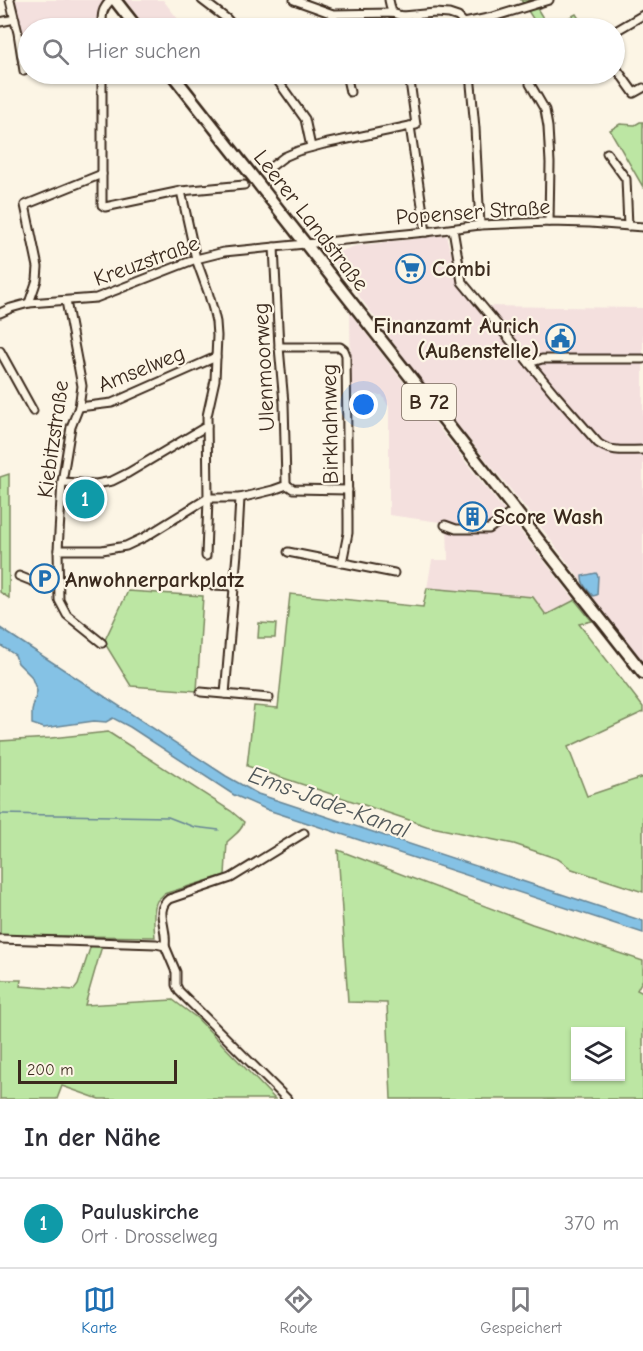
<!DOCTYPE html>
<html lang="de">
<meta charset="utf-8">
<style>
body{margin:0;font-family:"Comic Neue",sans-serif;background:#f7f7f7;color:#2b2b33}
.controls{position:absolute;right:18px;bottom:18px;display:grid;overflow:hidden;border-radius:0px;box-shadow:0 2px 4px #0004}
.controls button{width:54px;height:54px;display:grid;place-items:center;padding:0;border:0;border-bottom:2px solid #e1e1e2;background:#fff;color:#2b2b33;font:30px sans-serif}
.scale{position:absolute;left:18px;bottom:15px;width:159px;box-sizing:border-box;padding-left:6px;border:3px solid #3b2a1e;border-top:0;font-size:16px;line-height:21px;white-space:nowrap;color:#3b2a1e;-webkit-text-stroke:4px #fcf5e5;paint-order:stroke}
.you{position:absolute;left:364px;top:405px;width:21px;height:21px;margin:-15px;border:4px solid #fff;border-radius:50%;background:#1a73e8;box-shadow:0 0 0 9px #1a73e833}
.badge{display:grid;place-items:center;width:39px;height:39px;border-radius:50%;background:#1f6fb2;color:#fff;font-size:20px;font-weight:700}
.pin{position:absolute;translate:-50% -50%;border:3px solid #fff;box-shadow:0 2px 6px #0006}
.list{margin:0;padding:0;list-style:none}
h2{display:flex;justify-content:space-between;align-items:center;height:78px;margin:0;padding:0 24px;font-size:26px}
h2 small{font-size:20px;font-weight:400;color:#7c7c81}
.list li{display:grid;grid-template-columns:39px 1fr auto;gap:18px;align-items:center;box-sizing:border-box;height:90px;padding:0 24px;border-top:2px solid #e1e1e2}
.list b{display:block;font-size:22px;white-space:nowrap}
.list p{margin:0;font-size:20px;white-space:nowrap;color:#7c7c81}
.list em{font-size:20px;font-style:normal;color:#7c7c81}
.icon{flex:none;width:33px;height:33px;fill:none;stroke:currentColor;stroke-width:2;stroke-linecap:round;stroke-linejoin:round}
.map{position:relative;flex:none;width:643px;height:1099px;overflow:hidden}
.search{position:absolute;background:#fff;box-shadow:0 2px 4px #0004;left:18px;right:18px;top:18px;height:66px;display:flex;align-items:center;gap:15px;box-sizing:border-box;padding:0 21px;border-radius:33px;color:#7c7c81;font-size:22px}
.sheet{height:168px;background:#fff}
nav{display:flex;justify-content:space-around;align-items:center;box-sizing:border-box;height:84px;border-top:2px solid #e1e1e2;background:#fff;font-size:16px;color:#7c7c81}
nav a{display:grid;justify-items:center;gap:3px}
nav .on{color:#1f6fb2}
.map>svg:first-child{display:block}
.built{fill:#f4e0de}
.green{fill:#bce6a3;stroke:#7c8860;stroke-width:1.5;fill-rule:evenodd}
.water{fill:#85c2e5;stroke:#678595;stroke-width:1.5}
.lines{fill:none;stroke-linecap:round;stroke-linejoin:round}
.stream{stroke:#678595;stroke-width:1.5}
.street-casing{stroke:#3b2a1e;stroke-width:11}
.primary-casing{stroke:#3b2a1e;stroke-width:15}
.street{stroke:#fcf5e5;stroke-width:7}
.primary{stroke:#fcf5e5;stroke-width:10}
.labels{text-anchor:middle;stroke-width:4.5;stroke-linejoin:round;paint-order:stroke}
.shield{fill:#fcf5e5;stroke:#75675a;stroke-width:1.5}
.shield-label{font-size:21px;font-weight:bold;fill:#3b2a1e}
.street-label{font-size:22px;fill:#3b2a1e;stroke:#fcf5e5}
.poi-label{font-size:22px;font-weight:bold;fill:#3b2a1e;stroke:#fcf5e5;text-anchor:start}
.water-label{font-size:24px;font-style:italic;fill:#51585a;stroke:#fcf5e5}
</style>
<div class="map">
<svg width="643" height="1099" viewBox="0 0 643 1099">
<rect width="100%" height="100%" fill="#fcf5e5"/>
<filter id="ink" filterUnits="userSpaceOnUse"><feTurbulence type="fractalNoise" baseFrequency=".0167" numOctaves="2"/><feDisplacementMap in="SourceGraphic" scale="12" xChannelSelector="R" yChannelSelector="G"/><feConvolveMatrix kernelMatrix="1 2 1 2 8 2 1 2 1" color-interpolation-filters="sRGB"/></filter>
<g filter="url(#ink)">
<!-- built -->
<g class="built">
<path d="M12 0H105L99 9 100 24 63 25V28H28V38H22L20 25Z"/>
<path d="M125 0H163L185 28H147Z"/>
<path d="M446 235 459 283 479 306 643 308V661L608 617 538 523 423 383 331 258 330 255 355 246Z"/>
<path d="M350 313 460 455 575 600 546 615 533 597 427 588 432 560H448L447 523 389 515V407L382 395H351Z"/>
</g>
<!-- green -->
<g class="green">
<path d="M521 0H532L549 28 576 14 585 28H539Z"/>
<path d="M640 122H643V187L610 130 620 124 635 125Z"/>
<path d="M9 474V598L0 592V477Z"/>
<path d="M427 588 533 597 546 615 575 600 592 621 579 624 643 707V712L568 747 587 796 643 777V892L572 869 558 859 514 844 427 826 247 766 254 706 278 708 290 594 423 607Z"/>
<path d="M128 591 203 596 197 691 131 686 104 642Z"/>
<path d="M259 623 276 624 275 638H258Z"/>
<path d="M108 732 231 811 244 822C242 831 233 836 227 842L225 875 164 894C162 897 159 898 157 901 152 910 154 928 155 937L0 935V741L51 738Z"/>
<path d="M338 850 532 924 643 961V979L637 990 643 993V1099H391L387 1003 348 1002ZM576 1032H620V1076H576Z"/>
<path d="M91 945 102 946 85 1005 173 1000 197 1018 275 1099H99L62 1086 57 1099H0V980H21L20 986 74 990 78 985Z"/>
</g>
<!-- water -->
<g class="water">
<path d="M596 573 598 576 597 595 593 596C588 590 581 584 582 576Z"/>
<path d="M0 628 226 776 258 794 643 921V933L268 810 234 795 130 727 113 718 106 722 94 721 44 728 32 724V711L37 691 31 676 18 663 15 655 0 645Z"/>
</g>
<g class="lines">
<!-- stream -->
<path class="stream" d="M0 814 168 817 194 827 219 830"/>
<defs>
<g id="street">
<path d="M10 0 18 33 24 71"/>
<path d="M202 0 227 19 235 28"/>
<path d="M294 0 333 14 392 13 402 16 435 13 449 14 458 17 464 23 493 17 549 0"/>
<path d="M389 0 392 13"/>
<path d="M333 14 336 28"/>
<path d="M402 16 403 28"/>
<path d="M0 22 15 19"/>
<path d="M102 28C102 15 101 10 111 0"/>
<path d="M614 32 643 15"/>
<path d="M614 65 634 93 643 88"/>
<path d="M102 74V205L105 207 181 191 244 185"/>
<path d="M273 74 305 119 311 147"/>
<path d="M346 74 350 92"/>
<path d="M409 74 416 125 410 126 426 232"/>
<path d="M470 74 475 128 480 225"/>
<path d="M530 84 545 110 548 127 550 163 549 222"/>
<path d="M607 153 626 179 628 226"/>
<path d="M267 170 284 157 298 151 324 144 410 126"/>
<path d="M181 191 196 259 208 292 213 309 216 322 217 336 215 380 207 416 208 498 206 556"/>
<path d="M453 229 462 282 554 393 598 443C611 453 627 450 643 450"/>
<path d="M274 247 279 347 284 403 286 482 287 485"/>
<path d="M66 301 82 386 79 407 71 427 62 482 58 550 59 600 67 615 102 643"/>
<path d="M29 303 37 280 38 267 25 205 102 174"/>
<path d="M0 313 11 308 29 303 96 298 196 259 224 252 426 232 480 225 549 222 590 223 643 227"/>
<path d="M279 347H340L344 350 346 355 348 518V533L342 563"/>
<path d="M0 351 33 411"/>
<path d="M529 363 542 359H643"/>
<path d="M79 407 112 403 216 357"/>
<path d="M62 482 96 484 112 481 128 473 207 426"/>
<path d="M445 525 456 529H489L515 510"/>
<path d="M58 550H102L126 546 145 537 208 498H240L273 490 287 485 293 489 348 490"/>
<path d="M288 552 394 573"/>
<path d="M19 576 39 584H59"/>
<path d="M212 585 235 586"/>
<path d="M201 692 269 698"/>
<path d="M225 694 237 553 240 498"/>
<path d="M0 939 156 944 165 946 176 972V985L179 991 287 1099"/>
<path d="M165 946C168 928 154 910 169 899L231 878 304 833"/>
</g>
<g id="primary">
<path d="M115 0 137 28"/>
<path d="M172 74 643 673"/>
</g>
</defs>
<!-- street casing -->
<use href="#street" class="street-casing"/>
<!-- primary casing -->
<use href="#primary" class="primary-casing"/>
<!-- street -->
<use href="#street" class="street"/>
<!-- primary -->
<use href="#primary" class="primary"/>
</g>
</g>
<!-- icons -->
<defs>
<symbol id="supermarket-ring" viewBox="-11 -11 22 22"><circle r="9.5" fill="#fcf5e5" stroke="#1f6fb2" stroke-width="1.5"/><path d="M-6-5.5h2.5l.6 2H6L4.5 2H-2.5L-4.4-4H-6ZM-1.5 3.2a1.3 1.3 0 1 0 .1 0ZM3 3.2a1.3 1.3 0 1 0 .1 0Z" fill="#1f6fb2"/></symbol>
<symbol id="civic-ring" viewBox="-11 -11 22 22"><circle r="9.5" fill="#fcf5e5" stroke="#1f6fb2" stroke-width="1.5"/><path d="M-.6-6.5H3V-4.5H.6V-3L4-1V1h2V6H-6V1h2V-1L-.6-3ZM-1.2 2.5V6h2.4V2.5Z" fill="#1f6fb2"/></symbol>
<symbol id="building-ring" viewBox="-11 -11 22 22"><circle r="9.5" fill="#fcf5e5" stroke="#1f6fb2" stroke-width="1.5"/><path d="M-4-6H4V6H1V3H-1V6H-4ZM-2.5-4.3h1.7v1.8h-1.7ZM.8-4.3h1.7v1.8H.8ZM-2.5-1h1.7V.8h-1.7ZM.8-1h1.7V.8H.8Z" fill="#1f6fb2"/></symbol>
<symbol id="parking-ring" viewBox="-11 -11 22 22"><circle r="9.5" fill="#fcf5e5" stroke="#1f6fb2" stroke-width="1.5"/><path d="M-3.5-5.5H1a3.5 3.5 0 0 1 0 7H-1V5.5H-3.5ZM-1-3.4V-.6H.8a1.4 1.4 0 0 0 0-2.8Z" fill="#1f6fb2"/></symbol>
</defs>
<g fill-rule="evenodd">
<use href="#supermarket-ring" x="394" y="252" width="33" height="33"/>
<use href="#civic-ring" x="544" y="322" width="33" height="33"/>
<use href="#building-ring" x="456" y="500" width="33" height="33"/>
<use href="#parking-ring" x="28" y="562" width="33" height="33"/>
</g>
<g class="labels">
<!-- shield labels -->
<rect class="shield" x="402" y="384" width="54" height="36" rx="4.5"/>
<g class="shield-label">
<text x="429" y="409">B 72</text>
</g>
<!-- street labels -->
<g class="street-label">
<text transform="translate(473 211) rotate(-4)" y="8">Popenser Straße</text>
<text transform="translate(312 220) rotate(52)" y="8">Leerer Landstraße</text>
<text transform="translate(146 260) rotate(-20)" y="8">Kreuzstraße</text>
<text transform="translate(263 367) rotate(-93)" y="8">Ulenmoorweg</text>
<text transform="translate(141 368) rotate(-22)" y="8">Amselweg</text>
<text transform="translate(329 424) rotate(-91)" y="8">Birkhahnweg</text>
<text transform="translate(52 439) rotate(-82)" y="8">Kiebitzstraße</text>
</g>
<!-- poi labels -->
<g class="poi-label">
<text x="432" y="276">Combi</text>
<text x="539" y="333" text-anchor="end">Finanzamt Aurich<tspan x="539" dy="25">(Außenstelle)</tspan></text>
<text x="493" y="524">Score Wash</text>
<text x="65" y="587">Anwohnerparkplatz</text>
</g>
<!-- water labels -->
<g class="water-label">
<text transform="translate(329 802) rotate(20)" y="8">Ems-Jade-Kanal</text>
</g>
</g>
</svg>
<div class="controls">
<button><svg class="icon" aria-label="layers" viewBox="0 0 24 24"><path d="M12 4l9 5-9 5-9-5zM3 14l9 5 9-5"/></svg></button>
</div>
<div class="scale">200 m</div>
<div class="you"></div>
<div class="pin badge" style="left:85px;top:499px;background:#0f9aa8">1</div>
<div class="search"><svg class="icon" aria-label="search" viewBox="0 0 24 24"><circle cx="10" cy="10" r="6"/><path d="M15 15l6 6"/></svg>Hier suchen</div>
</div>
<section class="sheet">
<h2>In der Nähe<small></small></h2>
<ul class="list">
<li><span class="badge" style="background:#0f9aa8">1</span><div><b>Pauluskirche</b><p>Ort · Drosselweg</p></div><em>370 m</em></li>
</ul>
</section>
<nav>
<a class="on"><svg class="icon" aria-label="map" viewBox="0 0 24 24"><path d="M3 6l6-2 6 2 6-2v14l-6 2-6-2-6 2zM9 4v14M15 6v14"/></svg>Karte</a>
<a><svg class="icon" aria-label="directions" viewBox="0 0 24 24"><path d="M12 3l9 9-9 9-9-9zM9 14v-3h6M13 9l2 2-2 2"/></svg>Route</a>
<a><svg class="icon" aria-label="saved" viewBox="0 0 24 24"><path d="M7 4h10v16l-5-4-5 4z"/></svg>Gespeichert</a>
</nav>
